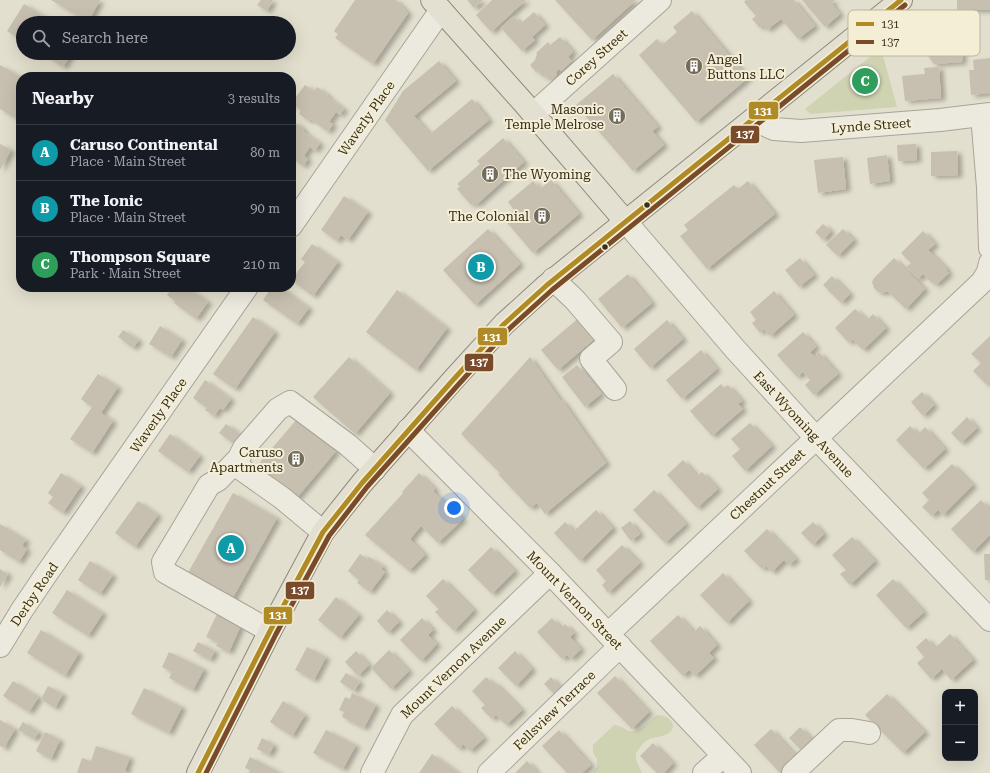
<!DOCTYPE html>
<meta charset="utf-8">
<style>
body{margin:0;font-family:"Roboto Serif",serif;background:#242831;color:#f1f3f6}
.controls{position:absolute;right:12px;bottom:12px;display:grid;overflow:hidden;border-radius:8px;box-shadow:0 4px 16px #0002}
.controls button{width:36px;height:36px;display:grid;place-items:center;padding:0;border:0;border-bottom:1px solid #363941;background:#171b24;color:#f1f3f6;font:20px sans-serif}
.you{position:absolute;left:454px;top:508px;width:14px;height:14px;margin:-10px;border:3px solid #fff;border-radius:50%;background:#1a73e8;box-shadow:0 0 0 6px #1a73e833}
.badge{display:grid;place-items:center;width:26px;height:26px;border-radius:50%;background:#736c5c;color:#fff;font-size:13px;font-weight:700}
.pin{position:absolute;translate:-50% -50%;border:2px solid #fff;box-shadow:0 1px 4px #0006}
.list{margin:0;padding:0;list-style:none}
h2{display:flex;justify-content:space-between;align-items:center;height:52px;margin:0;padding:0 16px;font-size:17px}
h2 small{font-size:13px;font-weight:400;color:#9ea1a6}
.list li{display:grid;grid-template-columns:26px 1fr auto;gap:12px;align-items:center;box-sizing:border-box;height:56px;padding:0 16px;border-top:1px solid #363941}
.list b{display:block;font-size:15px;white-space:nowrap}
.list p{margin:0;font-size:13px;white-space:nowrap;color:#9ea1a6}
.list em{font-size:13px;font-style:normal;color:#9ea1a6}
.icon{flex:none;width:22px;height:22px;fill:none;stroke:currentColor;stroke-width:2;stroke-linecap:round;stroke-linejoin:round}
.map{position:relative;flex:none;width:990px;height:773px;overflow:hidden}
.search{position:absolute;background:#171b24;box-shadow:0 4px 16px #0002;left:16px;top:16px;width:280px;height:44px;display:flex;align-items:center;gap:10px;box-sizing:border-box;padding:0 14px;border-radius:22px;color:#9ea1a6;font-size:15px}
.panel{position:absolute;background:#171b24;box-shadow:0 4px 16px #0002;left:16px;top:72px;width:280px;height:220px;border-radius:16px}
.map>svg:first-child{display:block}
.green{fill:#cfd3b1}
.building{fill:#c7bfaf;filter:url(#shadow)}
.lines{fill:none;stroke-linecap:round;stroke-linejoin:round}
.minor-casing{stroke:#a8a497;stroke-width:24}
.major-casing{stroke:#8e897e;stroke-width:24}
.minor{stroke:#ece9df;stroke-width:22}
.major{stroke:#e3e0d1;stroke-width:22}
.bus-1-casing{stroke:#f4efd4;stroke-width:8}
.bus-2-casing{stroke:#f4efd4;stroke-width:8}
.bus-1{stroke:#af8a27;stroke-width:5}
.bus-2{stroke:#7a4b2a;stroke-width:5}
.bus-dot{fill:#372e1f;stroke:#f4efd4;stroke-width:1.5}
.labels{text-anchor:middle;stroke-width:4;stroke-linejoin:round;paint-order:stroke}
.street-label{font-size:13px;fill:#372e1f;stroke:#f4efd4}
.poi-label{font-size:13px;fill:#372e1f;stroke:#f4efd4;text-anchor:end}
.key{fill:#f4efd4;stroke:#bbb59e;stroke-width:1}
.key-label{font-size:11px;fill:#372e1f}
.line-badge{stroke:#f4efd4;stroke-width:1.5}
.badge-label{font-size:11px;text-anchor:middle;font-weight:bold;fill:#fff}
</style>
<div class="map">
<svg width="990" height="773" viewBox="0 0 990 773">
<defs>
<filter id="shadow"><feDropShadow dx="4.5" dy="2.5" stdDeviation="2" flood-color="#0004"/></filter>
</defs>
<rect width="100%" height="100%" fill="#e3dfce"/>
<!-- green -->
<g class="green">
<path d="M881 48 897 107 810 114 805 109Z"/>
<path d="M657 715C666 715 679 723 670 732 663 738 653 736 646 741 642 744 639 749 636 753V760L642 773H592L597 767V759L593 753V745L614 725C622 726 623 728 629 731 638 734 650 720 657 715Z"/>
</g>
<!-- building -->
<g class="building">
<path d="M51 0H100L88 22Z"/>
<path d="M261 0H273L267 11 257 5Z"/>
<path d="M355 0H396L408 13 373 64 335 38 338 34 334 31Z"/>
<path d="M467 0H483L474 8Z"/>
<path d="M492 0H526L491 32 476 15Z"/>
<path d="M555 0H636L592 40Z"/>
<path d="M746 0H794L815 26 798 39 781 19 767 30 763 25 760 28 752 19 756 16 744 2Z"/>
<path d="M802 0H835L831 3 840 14 825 27Z"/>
<rect x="957" y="0" width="33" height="10"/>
<path d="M24 4 54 23H23V41L7 31Z"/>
<path d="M692 11 748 78 696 122 639 55 657 39 662 45 677 32 673 27Z"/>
<path d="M534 12 545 25 532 37 535 40 522 51 501 28 514 16 520 24Z"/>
<path d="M954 15 964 17 962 62 934 64 928 56 927 52 951 34 948 29 949 20Z"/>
<path d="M560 37 573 52 568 57 572 61 561 71 559 69 557 71 556 76 553 79H548L545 75 543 77 538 71 536 72 530 65 535 60 537 54 536 53 548 42 550 45Z"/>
<path d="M42 53H72L63 67Z"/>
<path d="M990 58V93L971 95 969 70H974L973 60Z"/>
<path d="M439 61 456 81 414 116 430 134 472 99 489 120 428 171 385 120 403 91Z"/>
<path d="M0 65 21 77V121L0 109Z"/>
<path d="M939 67 941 98 905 101 902 76 925 74 924 68Z"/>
<path d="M613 74 658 127 652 131 664 145 633 171 576 105Z"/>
<path d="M305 85 314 91 317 87 328 95 327 96 344 109 340 115 336 112 329 122 333 124 328 132 311 119 309 121 299 114 301 110 291 103Z"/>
<path d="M294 122 304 129 303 131 320 143 315 151 310 147 304 156 308 159 303 166 291 157V126Z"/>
<path d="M503 138 524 162 476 205 474 202 471 205 457 189 460 186 457 184 480 164 477 161Z"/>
<path d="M0 144 11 150 0 170Z"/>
<path d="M916 144 917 160 898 161 897 145Z"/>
<path d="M957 151 958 175 931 176V152Z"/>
<path d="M887 155 890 181 870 184 867 158Z"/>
<path d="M843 157 846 189 818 193 814 160Z"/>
<path d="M551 180 579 214 533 253 504 219 514 210 508 202 533 181 540 189Z"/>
<path d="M748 181 775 214 707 269 680 236 688 230 684 225 734 185 738 189Z"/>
<path d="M344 196 368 212 348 240 341 235 337 241 321 230Z"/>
<path d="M823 224 831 231 823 240 815 232Z"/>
<path d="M488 229 520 264 475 305 443 270Z"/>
<path d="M843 229 854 240 838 256 826 245Z"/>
<path d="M923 231 935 244 928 250 947 269 946 270 949 273 936 285 933 282 932 283 923 274 918 279 906 267 911 263 901 253Z"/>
<path d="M312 244 338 262 313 296 291 280 305 262 301 259Z"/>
<path d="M800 258 814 275 799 287 785 270Z"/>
<path d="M894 258 925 289 906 309 887 291 883 293 878 292 874 288 872 282 874 278Z"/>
<path d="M628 274 652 303 622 328 598 299Z"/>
<path d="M832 276 850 294 841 303 823 285Z"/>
<path d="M173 287 181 292 186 287 208 302 196 319 174 303 175 301 167 295Z"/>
<path d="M272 287H280L309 308 297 324 263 300Z"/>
<path d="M397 290 447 328 416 370 366 332Z"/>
<path d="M774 291 794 315 770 336 764 329 760 333 752 323 756 320 750 312Z"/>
<path d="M855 309 867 320 873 314 886 328 863 350 852 339 849 343 835 328Z"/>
<path d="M581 316 598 336 558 370 541 350Z"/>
<path d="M253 317 275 332 235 389 213 374Z"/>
<path d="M667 320 683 339 650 368 634 349Z"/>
<path d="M160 326 182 340 171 357 149 344Z"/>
<path d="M123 330 139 340 133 348 118 337Z"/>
<path d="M803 332 816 347 810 352 815 357 819 352 838 374 814 395 805 385 810 380 803 372 797 377 777 355Z"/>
<path d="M990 336V382L987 385 973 371 981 363 971 354Z"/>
<path d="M701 350 717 369 682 399 666 380Z"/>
<path d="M349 357 390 393 355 434 313 397Z"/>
<path d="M530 357 561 401 562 400 606 463 545 514 537 503 530 508 498 474 500 473 461 434Z"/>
<path d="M577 365 601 394 585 407 562 377Z"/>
<path d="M98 374 118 387 101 413 113 421 92 453 70 439 92 407 81 399Z"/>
<path d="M205 380 231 399 223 410 220 408 214 416 205 410 207 408 193 398Z"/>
<path d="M721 384 724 388 728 385 742 401 738 404 743 409 712 436 690 411Z"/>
<path d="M922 392 934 405 923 416 911 402Z"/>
<path d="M967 417 977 428 961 443 951 433Z"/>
<path d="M297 419 336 451 295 500 256 467Z"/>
<path d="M750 423 772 446 745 471 732 456 740 449 731 439Z"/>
<path d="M226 424 241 435 234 444 219 433Z"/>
<path d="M910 426 918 434 925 427 945 449 924 469 896 440Z"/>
<path d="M170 434 200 456 188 472 158 451Z"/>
<path d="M683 460 697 476 702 472 718 489 697 508 667 475Z"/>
<path d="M952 464 973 485 943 515 938 510 932 516 922 507 929 500 922 493Z"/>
<path d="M61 473 81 486 63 513 48 503 53 497 48 493Z"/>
<path d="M419 473 435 489 433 491 446 504 447 502 463 519 438 543 421 526 410 539 425 555 409 571 365 535 403 493 402 492Z"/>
<path d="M654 490 686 524 665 543 633 510Z"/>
<path d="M233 493 277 518 230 603 185 578Z"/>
<path d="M981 500 990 510V535L973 552 951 529Z"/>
<path d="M138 501 158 515 135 547 115 533Z"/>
<path d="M596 510 613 528 580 561 554 533 565 522 574 531Z"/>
<path d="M630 521 640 534 631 541 621 528Z"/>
<path d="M813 522 824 534 813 545 801 533Z"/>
<path d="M0 524 26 540 22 546 27 549 19 562 0 550Z"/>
<path d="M767 529 796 559 789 565 784 560 772 572 766 566 762 569 744 551Z"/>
<path d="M852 537 875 561 850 585 840 574 846 570 832 555Z"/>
<path d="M622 545 640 563 608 593 602 585 606 581 596 570Z"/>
<path d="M491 547 515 571 492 594 468 570Z"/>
<path d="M360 554 367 559 369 557 383 566 381 569 385 572 370 592 357 583 359 580 348 571Z"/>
<path d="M984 554H990V580H985Z"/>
<path d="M90 561 113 575 100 594 78 580Z"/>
<path d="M0 569 8 574 0 587Z"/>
<path d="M723 573 749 601 727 623 700 595Z"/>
<path d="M443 579 474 610 454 631 435 612 439 609 426 596Z"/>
<path d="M893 579 924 612 906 628 876 595Z"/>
<path d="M67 590 103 613 88 636 52 613Z"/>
<path d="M336 597 359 615 340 638 318 620Z"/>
<path d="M387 610 399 622 388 633 377 621Z"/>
<path d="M217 614 241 625 229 652 216 646 218 642 206 637Z"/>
<path d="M678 615 694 632 700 626 717 645 709 653 714 658 695 676 689 670 683 676 650 641Z"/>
<path d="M422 618 433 630 428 635 437 644 421 661 400 640Z"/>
<path d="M552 618 561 628 565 624 574 633 570 637 581 649 571 659 567 655 562 659 537 632Z"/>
<path d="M41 630 79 653 65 676 27 653Z"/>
<path d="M950 634 973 660 951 680 942 669 931 679 917 663 924 657 916 647 926 638 935 648Z"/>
<path d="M198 642 215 651 210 660 193 651Z"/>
<path d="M307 647 326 657 314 680 295 670Z"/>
<path d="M389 650 409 671 391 689 371 668Z"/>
<path d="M356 651 369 665 358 676 345 662Z"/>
<path d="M515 651 532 669 516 686 498 668Z"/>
<path d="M169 652 204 669 193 690 169 678 172 672 162 667Z"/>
<path d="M346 673 360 682 354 691 340 682Z"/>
<path d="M615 676 649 712 632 729 597 693Z"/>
<path d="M486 677 492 683 494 682 522 710 506 725 496 715 492 719 481 708 485 705 472 691Z"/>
<path d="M551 677 562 689 555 695 544 684Z"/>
<path d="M13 681 39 697 29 712 3 696Z"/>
<path d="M48 686 63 694 55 708 41 699Z"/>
<path d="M144 688 182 707 169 733 131 714Z"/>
<path d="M352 693 376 705 364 728 342 717 344 712 339 710 345 697 350 699Z"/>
<path d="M887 694 925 732 903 753 865 715Z"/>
<path d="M283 701 305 715 292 736 270 722Z"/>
<path d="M452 706 484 738 470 751 463 744 459 749 434 724Z"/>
<path d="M0 720 15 729 4 748 0 746Z"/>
<path d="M23 722 39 732 34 739 18 730Z"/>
<path d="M800 727 814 742 803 752 789 738Z"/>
<path d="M771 729 798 758 782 773H780L754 745Z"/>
<path d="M326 730 356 745 343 769 313 753Z"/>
<path d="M559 730 591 765 582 773H567L542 746Z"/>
<path d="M45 732 60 740 51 759 36 751Z"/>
<path d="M262 738 274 745 269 755 257 749Z"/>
<path d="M653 743 673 763 664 773H657L640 756Z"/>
<path d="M96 746 130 757 125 771 129 773H77L82 758 91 761Z"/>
<path d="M432 754 459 773H419Z"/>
<path d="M250 757 281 773H249L250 770 245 768Z"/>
<path d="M527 761 538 773H515Z"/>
</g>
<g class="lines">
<defs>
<g id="minor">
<path d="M533 114 660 0"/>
<path d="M982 115 988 187 990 248"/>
<path d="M755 118 763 124 774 129 801 131 940 120 990 114"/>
<path d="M626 222 735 349 816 438 990 620"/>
<path d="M291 226 441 10"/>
<path d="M553 279 575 300 611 342 591 359 615 389"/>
<path d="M408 430 550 573 740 773"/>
<path d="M234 464 282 498 323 532"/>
<path d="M270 631 165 572 163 562 209 485 218 480 239 458 244 448 278 409 290 402 348 445 375 469"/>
<path d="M608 634 982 282 988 272 990 263"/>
<path d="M0 646 22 610 45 576 247 287"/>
<path d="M372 773 402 715 550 573"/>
<path d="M489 773 620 646"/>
<path d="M704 773 723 756"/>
<path d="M793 773 839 730H852L869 733"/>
</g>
<g id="major">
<path d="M432 0 523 102 626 222"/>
<path d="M198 773 270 631 323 532 362 483 453 380 504 324 547 285 901 0"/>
</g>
</defs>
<!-- minor casing -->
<use href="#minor" class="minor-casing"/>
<!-- major casing -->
<use href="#major" class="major-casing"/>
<!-- minor -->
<use href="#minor" class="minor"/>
<!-- major -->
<use href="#major" class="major"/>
<defs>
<path id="bus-1" d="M198 773 270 631 323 532 362 483 453 380 504 324 547 285 901 0"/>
<path id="bus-2" d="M206 773 276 634 329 536 367 487 458 385 509 329 552 290 905 5"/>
</defs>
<!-- bus-1 casing -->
<use href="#bus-1" class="bus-1-casing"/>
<!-- bus-2 casing -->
<use href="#bus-2" class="bus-2-casing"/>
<!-- bus-1 -->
<use href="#bus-1" class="bus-1"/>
<!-- bus-2 -->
<use href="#bus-2" class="bus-2"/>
</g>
<!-- icons -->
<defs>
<symbol id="building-disc" viewBox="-11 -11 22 22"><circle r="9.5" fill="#736c5c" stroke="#f4efd4"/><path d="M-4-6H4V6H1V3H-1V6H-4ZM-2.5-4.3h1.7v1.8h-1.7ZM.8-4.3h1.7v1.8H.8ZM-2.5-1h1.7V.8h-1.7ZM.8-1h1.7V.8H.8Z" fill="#fff"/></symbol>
</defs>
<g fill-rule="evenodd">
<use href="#building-disc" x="684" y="56" width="20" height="20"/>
<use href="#building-disc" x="607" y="106" width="20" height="20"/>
<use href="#building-disc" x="480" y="164" width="20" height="20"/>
<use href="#building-disc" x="532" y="206" width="20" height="20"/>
<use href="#building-disc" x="286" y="449" width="20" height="20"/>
</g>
<!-- markers -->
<g class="bus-dot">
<circle cx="647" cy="205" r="3.5"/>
<circle cx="605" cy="247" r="3.5"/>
</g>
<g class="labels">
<!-- street labels -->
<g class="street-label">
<text transform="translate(596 57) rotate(-42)" y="5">Corey Street</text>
<text transform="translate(366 118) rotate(-55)" y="5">Waverly Place</text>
<text transform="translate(871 125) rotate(-4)" y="5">Lynde Street</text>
<text transform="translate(158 415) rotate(-55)" y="5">Waverly Place</text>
<text transform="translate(804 424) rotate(47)" y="5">East Wyoming Avenue</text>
<text transform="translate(767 484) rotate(-43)" y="5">Chestnut Street</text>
<text transform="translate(34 594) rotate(-56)" y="5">Derby Road</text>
<text transform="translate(575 600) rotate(46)" y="5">Mount Vernon Street</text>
<text transform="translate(453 667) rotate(-44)" y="5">Mount Vernon Avenue</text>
<text transform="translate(554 710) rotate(-44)" y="5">Fellsview Terrace</text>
</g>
<!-- poi labels -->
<g class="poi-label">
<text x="707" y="64" text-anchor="start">Angel<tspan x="707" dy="15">Buttons LLC</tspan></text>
<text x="604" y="114">Masonic<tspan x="604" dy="15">Temple Melrose</tspan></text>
<text x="503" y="179" text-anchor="start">The Wyoming</text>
<text x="529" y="221">The Colonial</text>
<text x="283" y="457">Caruso<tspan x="283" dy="15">Apartments</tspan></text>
</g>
</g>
<!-- legend -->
<rect x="848" y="10" width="132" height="46" rx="6" class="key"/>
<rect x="856" y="22" width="18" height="4" fill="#af8a27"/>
<rect x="856" y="40" width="18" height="4" fill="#7a4b2a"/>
<g class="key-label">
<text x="881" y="28">131</text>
<text x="881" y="46">137</text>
</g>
<g class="line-badge">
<rect x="748" y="101" width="31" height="19" rx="4" fill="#af8a27"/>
<rect x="730" y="125" width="30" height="19" rx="4" fill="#7a4b2a"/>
<rect x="477" y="327" width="31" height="19" rx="4" fill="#af8a27"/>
<rect x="464" y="353" width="30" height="19" rx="4" fill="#7a4b2a"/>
<rect x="285" y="581" width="30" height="19" rx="4" fill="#7a4b2a"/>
<rect x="263" y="606" width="30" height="19" rx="4" fill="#af8a27"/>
</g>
<g class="badge-label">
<text x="763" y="115">131</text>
<text x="745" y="138">137</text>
<text x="492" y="341">131</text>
<text x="479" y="366">137</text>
<text x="300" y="594">137</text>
<text x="278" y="619">131</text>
</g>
</svg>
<div class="controls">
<button>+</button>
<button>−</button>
</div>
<div class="you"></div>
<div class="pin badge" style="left:231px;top:548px;background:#0f9aa8">A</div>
<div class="pin badge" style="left:481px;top:267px;background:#0f9aa8">B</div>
<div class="pin badge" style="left:865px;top:81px;background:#2e9e5b">C</div>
<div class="search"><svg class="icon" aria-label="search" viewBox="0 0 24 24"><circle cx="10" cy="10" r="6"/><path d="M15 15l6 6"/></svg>Search here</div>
<section class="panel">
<h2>Nearby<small>3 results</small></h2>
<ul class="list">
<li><span class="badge" style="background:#0f9aa8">A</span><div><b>Caruso Continental</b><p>Place · Main Street</p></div><em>80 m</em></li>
<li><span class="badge" style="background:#0f9aa8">B</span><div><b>The Ionic</b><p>Place · Main Street</p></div><em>90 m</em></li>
<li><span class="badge" style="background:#2e9e5b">C</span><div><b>Thompson Square</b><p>Park · Main Street</p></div><em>210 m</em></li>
</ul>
</section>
</div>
